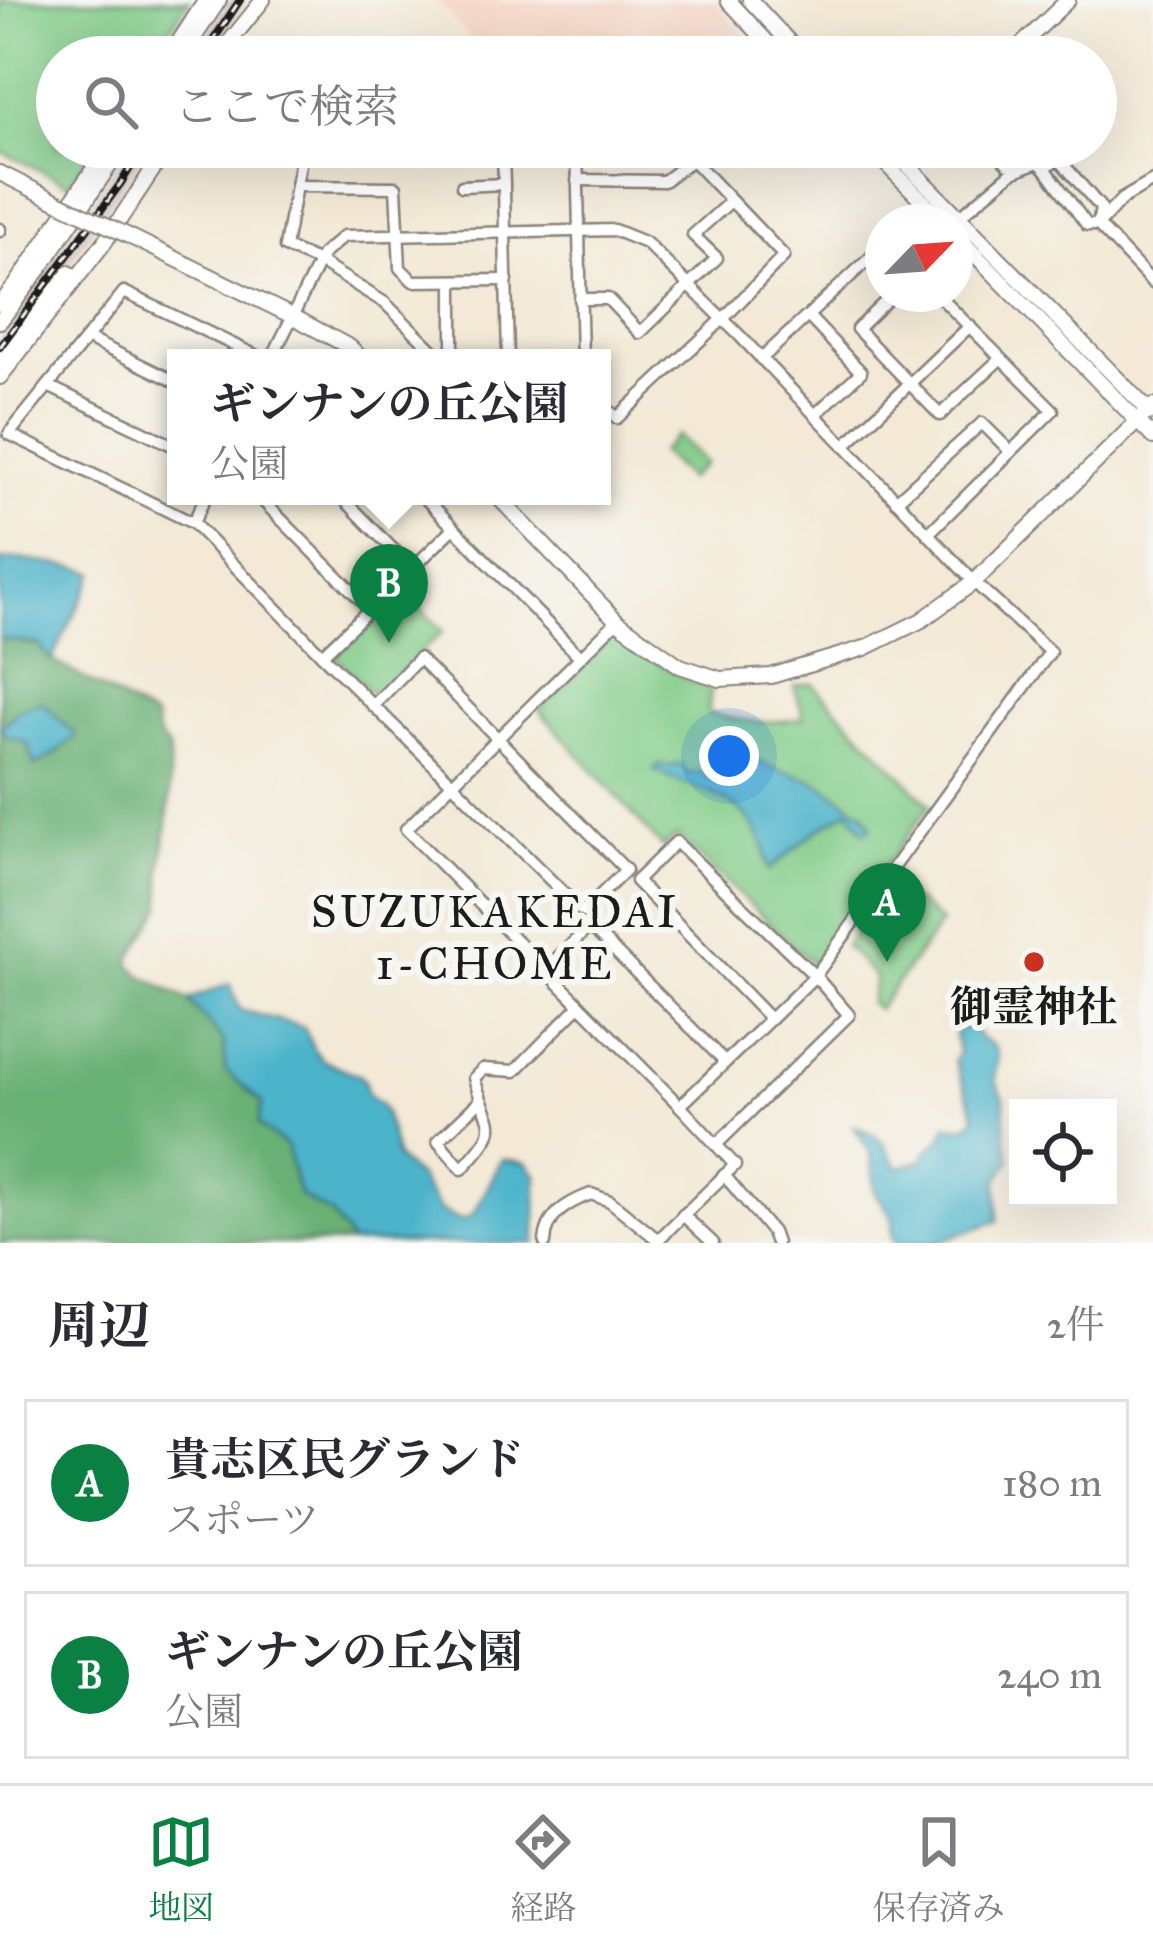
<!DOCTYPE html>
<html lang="ja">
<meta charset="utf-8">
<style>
body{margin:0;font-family:"IM FELL Great Primer","Noto Serif JP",serif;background:#f7f7f7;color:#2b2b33}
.controls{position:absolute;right:36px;bottom:36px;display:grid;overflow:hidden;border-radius:0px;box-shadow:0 12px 48px #0002}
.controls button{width:108px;height:108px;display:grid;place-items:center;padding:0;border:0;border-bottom:3px solid #e1e1e2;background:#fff;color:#2b2b33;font:60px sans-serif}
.compass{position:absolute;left:865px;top:204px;width:108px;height:108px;border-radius:50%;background:#fff;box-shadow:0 12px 48px #0002;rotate:65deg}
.you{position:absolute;left:729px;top:756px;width:42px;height:42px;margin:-30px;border:9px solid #fff;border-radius:50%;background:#1a73e8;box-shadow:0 0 0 18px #1a73e833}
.badge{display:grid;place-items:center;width:78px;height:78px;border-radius:50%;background:#0b8043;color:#fff;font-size:39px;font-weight:700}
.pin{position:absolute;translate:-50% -99px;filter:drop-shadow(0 3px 6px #0008)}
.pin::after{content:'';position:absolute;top:63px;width:42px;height:36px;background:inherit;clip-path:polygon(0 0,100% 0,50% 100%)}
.popup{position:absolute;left:167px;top:349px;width:444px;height:156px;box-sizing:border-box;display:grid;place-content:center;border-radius:0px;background:#fff;filter:drop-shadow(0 3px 9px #0005);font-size:39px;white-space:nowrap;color:#7c7c81}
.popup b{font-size:45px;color:#2b2b33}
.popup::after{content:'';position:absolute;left:50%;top:100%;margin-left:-24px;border:24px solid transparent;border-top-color:#fff}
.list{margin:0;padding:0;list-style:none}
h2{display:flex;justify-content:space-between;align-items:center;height:156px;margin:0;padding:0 48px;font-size:51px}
h2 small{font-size:39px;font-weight:400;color:#7c7c81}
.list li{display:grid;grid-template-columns:78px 1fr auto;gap:36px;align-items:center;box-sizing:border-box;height:168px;margin:0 24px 24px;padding:0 24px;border:3px solid #e1e1e2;border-radius:0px}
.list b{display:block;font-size:45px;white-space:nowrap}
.list p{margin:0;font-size:39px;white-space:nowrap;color:#7c7c81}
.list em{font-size:39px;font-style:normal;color:#7c7c81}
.icon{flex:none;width:66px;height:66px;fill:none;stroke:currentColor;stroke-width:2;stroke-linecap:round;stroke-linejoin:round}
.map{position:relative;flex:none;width:1153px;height:1243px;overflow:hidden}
.search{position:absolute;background:#fff;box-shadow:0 12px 48px #0002;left:36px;right:36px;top:36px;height:132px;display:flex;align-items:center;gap:30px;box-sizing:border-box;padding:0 42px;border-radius:66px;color:#7c7c81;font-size:45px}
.sheet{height:540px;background:#fff}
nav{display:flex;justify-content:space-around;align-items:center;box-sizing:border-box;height:168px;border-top:3px solid #e1e1e2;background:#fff;font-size:33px;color:#7c7c81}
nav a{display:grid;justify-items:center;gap:6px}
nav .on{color:#0b8043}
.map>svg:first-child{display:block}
.built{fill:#f5d3c1}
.industrial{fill:#d1c0bc}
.green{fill:#82cc89;stroke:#4f7452;stroke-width:3}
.forest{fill:#69b075;stroke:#426648;stroke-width:3}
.water{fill:#4cb4cb;stroke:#346874;stroke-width:3}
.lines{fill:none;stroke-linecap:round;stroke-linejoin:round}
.street-casing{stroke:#888279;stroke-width:15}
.secondary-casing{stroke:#888279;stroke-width:18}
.street{stroke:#fff;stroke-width:10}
.secondary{stroke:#fff;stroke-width:14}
.rail-casing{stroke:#1c1c1c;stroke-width:8}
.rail{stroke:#f6f6f2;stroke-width:3;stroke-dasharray:9;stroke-linecap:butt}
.secondary-bridge-casing{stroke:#888279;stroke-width:18;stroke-linecap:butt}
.secondary-bridge{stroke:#fff;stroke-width:14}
.poi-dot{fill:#c8321e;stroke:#f6f6f2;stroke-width:4.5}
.labels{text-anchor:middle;stroke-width:12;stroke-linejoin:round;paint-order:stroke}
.poi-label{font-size:42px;font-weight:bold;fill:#1c1c1c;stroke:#f6f6f2}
.neighbourhood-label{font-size:45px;letter-spacing:3px;fill:#1c1c1c;stroke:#f6f6f2}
</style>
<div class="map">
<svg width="1153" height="1243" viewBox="0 0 1153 1243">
<rect width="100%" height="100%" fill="#f6f6f2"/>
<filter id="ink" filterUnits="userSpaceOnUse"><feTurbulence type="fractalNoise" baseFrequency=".00833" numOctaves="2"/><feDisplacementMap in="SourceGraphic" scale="24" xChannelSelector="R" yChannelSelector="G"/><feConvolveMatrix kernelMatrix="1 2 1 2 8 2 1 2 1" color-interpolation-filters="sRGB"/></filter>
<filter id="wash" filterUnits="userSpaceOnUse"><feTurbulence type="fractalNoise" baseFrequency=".004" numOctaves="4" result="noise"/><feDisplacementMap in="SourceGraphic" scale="48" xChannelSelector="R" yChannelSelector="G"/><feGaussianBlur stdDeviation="2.7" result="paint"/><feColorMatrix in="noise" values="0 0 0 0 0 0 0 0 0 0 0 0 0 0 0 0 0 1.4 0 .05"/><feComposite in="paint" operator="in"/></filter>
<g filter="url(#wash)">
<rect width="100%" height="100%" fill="#f3e9d6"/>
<!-- built -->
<path class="built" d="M436 0H714L746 38 722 57H488Z"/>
<!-- industrial -->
<g class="industrial">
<path d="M228 0H246L209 57H190Z"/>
<path d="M130 147H148L76 256 0 352V329L46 270Z"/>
</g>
<!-- green -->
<g class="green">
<path d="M0 0H189L152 57H57V147H94L70 184 0 151Z"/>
<path d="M677 435 705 463 688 479 660 452Z"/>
<path d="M402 590 443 631 375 697 335 656Z"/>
<path d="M616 631 646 656 711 690 708 713C744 722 766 725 804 718L794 686 812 683 930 805 814 965 677 836 663 848 539 710Z"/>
<path d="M890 884 922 906 941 923 878 1009 870 1003 875 977 845 946Z"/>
</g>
<!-- forest -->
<path class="forest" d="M0 638 39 645 52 660 155 719 158 735 169 750 170 797 161 874 162 906 129 962 141 975 188 1000 224 1041 225 1070 262 1103 287 1147 299 1195 331 1214 351 1243H0Z"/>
<!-- water -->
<g class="water">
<path d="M21 559C46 564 70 564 95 573L52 660 39 645 0 638V560Z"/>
<path d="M42 702 76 736 55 754 35 766 28 743 7 736 0 728 21 709Z"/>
<path d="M750 755C772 774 789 769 814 781 833 789 846 804 863 812L872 827 864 832 849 810 816 831 769 870C764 860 767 852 763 843 738 787 699 796 654 770L661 764 668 767 681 764 687 774 699 772 721 784 730 782 746 772 748 764 745 759Z"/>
<path d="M230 984 240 1010 304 1027 314 1050 324 1061 359 1075 364 1080 368 1095 381 1105 385 1113 397 1159 419 1178 440 1211 462 1220 474 1214 502 1159 527 1163 537 1176 536 1243H351L331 1214 299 1195 287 1147 258 1125 262 1103 225 1070 224 1041 188 1000Z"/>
<path d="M968 1026 973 1027 981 1039 993 1045 998 1055 995 1080 1004 1098 1006 1139 1011 1160 998 1180V1221L937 1242 898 1243 892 1238V1217L875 1192 871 1154 854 1126C864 1130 878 1136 885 1145 891 1154 890 1160 900 1167L924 1160 925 1153 941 1139 947 1125 964 1127 974 1120 975 1113 954 1061 958 1053 955 1034 962 1027Z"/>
</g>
</g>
<g filter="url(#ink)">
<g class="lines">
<defs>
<g id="street">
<path d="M303 147 285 247 319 262 385 303 441 358"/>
<path d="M503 147 508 358"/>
<path d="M577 147 582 358"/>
<path d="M991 147 1008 164 1020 169 1038 162 1045 168 1058 158 1101 208 1098 225 1153 283"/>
<path d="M1045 168 1087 225H1098L1122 199 1153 181"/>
<path d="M577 180 664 181 692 160"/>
<path d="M296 186 396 187 400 268 413 281 507 280"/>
<path d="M462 186 504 184"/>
<path d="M958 218 1011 173 1020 169"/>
<path d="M0 229V231"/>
<path d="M453 281V358"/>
<path d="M893 294 857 329 940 415 1001 358"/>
<path d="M580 299H608L640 333 717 258 693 235 731 201"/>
<path d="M808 316 861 372 815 415"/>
<path d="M86 338 176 382"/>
<path d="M261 358 124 292 9 434 193 523 322 655 583 912 626 870 419 658 373 706"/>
<path d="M272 358 323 254 344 236 614 230 646 243 741 337 974 582 1050 652 815 976 680 1106"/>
<path d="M761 359 883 246"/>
<path d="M48 386 176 447"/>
<path d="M602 404 617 418 723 319 784 256 680 147"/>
<path d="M844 446 970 326"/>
<path d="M258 496 370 609"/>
<path d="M341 496 412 569"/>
<path d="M423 496 580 657"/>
<path d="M896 501 982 423 1011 452"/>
<path d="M193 523 206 496"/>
<path d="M928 534 1053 410 937 294"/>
<path d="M322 655 454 528"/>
<path d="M545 970 590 926 725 1062"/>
<path d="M480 1101 438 1141 462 1169C506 1121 489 1131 474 1078L483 1069 515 1071 580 1005"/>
<path d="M716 1145 849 1015 815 976 676 842 636 881 770 1019"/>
<path d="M724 1175 772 1232 776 1243"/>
<path d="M683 1215 713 1243"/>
<path d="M545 1243C546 1215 567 1203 591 1194L610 1201 658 1240 735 1165 680 1106 406 829 617 621"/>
</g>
<g id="secondary">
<path d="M728 0 781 57"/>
<path d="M750 0 803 57"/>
<path d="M219 55 263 0"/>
<path d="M169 57 206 0"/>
<path d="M181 57 219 0"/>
<path d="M1009 57 1068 0"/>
<path d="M869 147 944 222"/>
<path d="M890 147 1151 413"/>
<path d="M0 173 52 199"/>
<path d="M955 234 1153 437"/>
<path d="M133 238 292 316 351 348 361 358"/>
<path d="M0 304 16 285 108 147"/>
<path d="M0 321 39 270 122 147"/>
<path d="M0 360 69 273"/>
<path d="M0 377 104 243 168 147"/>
<path d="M497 496 617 621 680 666 720 679 771 676 865 648 922 620 974 582 1153 406"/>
</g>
</defs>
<!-- street casing -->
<use href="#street" class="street-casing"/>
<!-- secondary casing -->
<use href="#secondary" class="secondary-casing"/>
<!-- street -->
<use href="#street" class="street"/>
<!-- secondary -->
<use href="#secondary" class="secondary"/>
<defs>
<g id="rail">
<path d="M202 57 240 0"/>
<path d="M0 347 121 183 143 147"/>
</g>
</defs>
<!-- rail casing -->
<use href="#rail" class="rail-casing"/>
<!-- rail -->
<use href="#rail" class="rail"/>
<defs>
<path id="secondary-bridge" d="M52 199 133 238"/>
</defs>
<!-- secondary-bridge casing -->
<use href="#secondary-bridge" class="secondary-bridge-casing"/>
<!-- secondary-bridge -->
<use href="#secondary-bridge" class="secondary-bridge"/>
</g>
</g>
<!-- markers -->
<circle class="poi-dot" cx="1034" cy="962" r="12"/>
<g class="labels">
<!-- poi labels -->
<g class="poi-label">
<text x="1034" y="1021">御霊神社</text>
</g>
<!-- neighbourhood labels -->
<g class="neighbourhood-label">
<text x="495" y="927">SUZUKAKEDAI<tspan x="495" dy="52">1-CHOME</tspan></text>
</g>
</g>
</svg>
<div class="controls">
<button><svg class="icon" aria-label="locate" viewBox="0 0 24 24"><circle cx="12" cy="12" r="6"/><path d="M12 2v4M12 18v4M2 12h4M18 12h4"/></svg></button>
</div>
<svg class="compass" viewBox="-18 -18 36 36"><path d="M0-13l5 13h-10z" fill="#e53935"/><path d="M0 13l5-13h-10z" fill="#7c7c81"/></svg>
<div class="you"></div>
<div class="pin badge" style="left:887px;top:962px">A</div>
<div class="pin badge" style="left:389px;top:643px">B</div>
<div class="popup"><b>ギンナンの丘公園</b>公園</div>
<div class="search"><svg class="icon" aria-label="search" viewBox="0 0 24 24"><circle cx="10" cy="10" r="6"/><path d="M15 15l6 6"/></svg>ここで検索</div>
</div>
<section class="sheet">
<h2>周辺<small>2件</small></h2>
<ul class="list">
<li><span class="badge">A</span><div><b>貴志区民グランド</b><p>スポーツ</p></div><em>180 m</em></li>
<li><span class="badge">B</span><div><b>ギンナンの丘公園</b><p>公園</p></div><em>240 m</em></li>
</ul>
</section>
<nav>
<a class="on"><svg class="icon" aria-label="map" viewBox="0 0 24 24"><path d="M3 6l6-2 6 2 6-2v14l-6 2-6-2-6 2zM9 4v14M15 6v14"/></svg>地図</a>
<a><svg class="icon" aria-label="directions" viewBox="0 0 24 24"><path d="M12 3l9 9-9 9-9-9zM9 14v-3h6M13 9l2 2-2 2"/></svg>経路</a>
<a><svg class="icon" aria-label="saved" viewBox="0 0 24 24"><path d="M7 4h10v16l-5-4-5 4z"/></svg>保存済み</a>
</nav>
